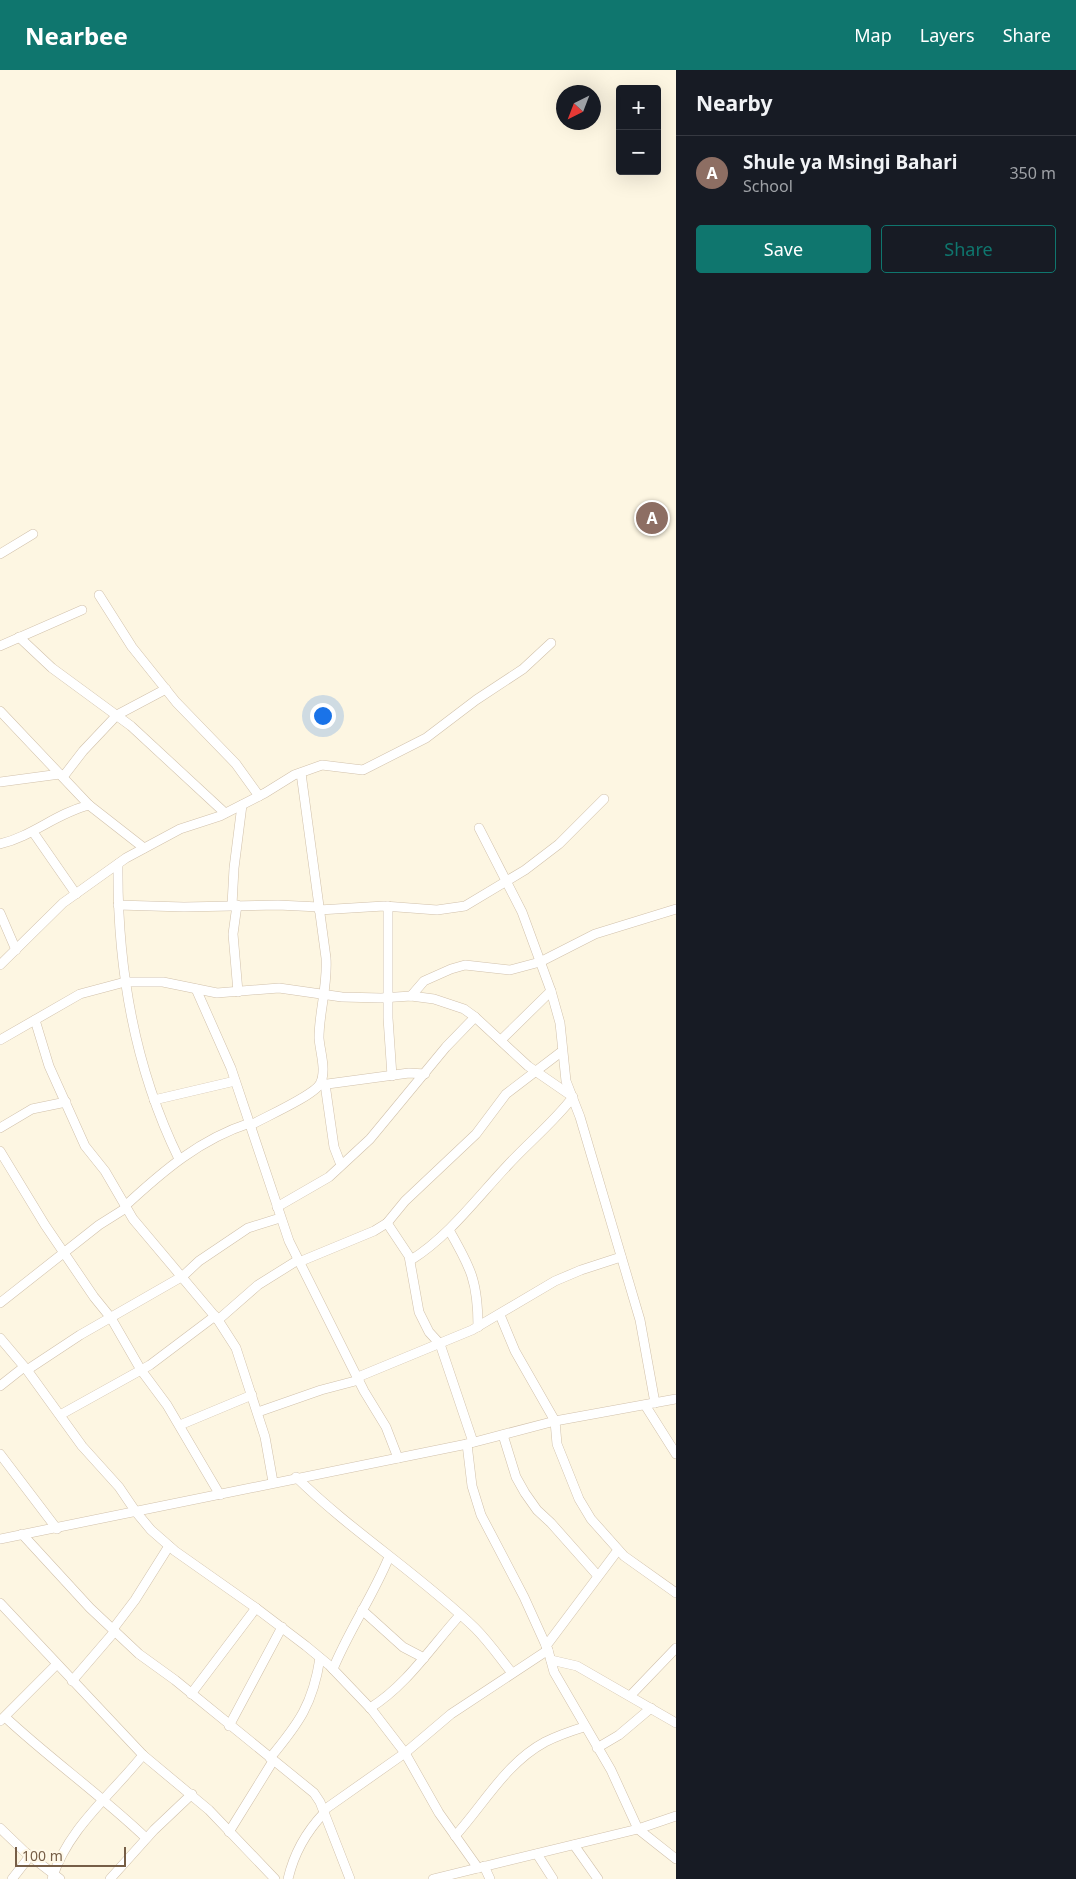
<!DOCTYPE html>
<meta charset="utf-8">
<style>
body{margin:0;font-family:"Noto Sans",sans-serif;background:#20242c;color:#f1f3f6}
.controls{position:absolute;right:15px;top:15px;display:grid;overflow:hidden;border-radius:5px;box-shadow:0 5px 20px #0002}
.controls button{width:45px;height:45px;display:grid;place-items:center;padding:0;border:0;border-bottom:1px solid #363941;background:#171b24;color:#f1f3f6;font:25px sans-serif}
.compass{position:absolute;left:556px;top:15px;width:45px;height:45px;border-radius:50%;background:#171b24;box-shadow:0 5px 20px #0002;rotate:222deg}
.scale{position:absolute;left:15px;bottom:12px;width:111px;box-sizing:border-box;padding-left:5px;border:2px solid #765e47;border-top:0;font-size:14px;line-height:18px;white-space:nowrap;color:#765e47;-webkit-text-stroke:4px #fff9e9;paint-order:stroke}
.you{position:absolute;left:322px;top:645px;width:18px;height:18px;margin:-12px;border:4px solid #fff;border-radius:50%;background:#1a73e8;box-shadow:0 0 0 8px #1a73e833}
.badge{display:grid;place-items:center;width:32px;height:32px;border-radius:50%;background:#0f766e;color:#fff;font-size:16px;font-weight:700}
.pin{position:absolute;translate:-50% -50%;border:2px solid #fff;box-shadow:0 1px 5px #0006}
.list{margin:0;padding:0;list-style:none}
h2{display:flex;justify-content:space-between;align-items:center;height:65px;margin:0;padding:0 20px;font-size:21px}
h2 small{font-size:16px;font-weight:400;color:#9ea1a6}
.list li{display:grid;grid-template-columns:32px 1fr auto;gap:15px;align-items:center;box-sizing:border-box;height:75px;padding:0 20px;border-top:1px solid #363941}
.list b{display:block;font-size:19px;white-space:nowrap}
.list p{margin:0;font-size:16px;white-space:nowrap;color:#9ea1a6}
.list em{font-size:16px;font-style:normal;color:#9ea1a6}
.actions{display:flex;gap:10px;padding:15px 20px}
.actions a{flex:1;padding:11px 0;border:1px solid #0f766e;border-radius:5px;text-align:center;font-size:18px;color:#0f766e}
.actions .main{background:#0f766e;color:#fff}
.map{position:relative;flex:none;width:676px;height:1809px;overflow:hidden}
header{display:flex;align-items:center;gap:30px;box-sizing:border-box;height:70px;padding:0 25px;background:#0f766e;color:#fff}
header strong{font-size:24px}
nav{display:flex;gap:28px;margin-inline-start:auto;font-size:18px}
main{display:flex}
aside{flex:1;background:#171b24}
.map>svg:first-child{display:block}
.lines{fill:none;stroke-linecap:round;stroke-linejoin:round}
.minor-casing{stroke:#d1c1ab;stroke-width:10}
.minor{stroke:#fff;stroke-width:9}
</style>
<header>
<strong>Nearbee</strong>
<nav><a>Map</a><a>Layers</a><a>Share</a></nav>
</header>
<main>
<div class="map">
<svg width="676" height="1809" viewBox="0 0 676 1809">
<rect width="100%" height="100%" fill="#fdf6e2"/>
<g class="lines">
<defs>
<g id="minor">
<path d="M0 484 33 464"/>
<path d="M99 525 132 577 176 632 236 694 259 726"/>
<path d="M19 567 52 598 131 656 225 743"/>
<path d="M0 576 82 540"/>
<path d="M0 641 89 735 144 778"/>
<path d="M63 707 83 681 117 645 166 619"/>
<path d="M0 712 60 704"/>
<path d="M479 758 522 842 551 921 560 953 566 1011 580 1047 640 1250 655 1333"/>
<path d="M33 762 76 824"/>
<path d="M0 774C33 766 55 744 89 735"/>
<path d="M118 794C117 895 134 997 179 1089"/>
<path d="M118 835 184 837 278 835 319 837"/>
<path d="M232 835 234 798 242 735"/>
<path d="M237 835 233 864 238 922"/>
<path d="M388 836V948L392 1006"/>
<path d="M319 840 384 836 437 840 465 836 525 800 559 774 604 729"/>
<path d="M0 843 16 880"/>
<path d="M0 895 63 833 126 788 180 759 220 746 265 723 294 705 322 695 363 700 426 668 476 630 523 599 551 573"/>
<path d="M196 919 231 998 289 1171 364 1321 386 1357 398 1388"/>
<path d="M411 926 424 911 451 899 465 895 510 900 540 892 595 864 676 839"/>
<path d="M35 950 49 996 85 1076 105 1101 133 1149 218 1250 236 1278 265 1367 273 1412"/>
<path d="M0 970 80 924 125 912H163L217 923 279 918 342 927 381 928 411 926 434 929 464 939 475 947 528 996 573 1027C554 1052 529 1072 507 1096 476 1129 449 1166 411 1190"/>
<path d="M501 970 551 921"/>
<path d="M325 1014 334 1077 341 1095"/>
<path d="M320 1015 409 1003 425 1004"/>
<path d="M154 1030 235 1011"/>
<path d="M251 1055C265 1047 313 1026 320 1014 327 1001 320 982 319 968 319 942 328 915 326 888L301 703"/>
<path d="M0 1058 32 1039 66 1032"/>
<path d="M0 1081 45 1155 94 1227 111 1248 141 1300 167 1335 220 1425"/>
<path d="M125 1136C163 1101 200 1069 250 1053"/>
<path d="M277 1137 329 1107 370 1069 446 977 475 947"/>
<path d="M387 1153 409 1186 419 1242 429 1262 440 1274 473 1372"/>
<path d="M449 1160C471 1198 478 1212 478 1257"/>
<path d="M299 1192 374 1161 387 1153 405 1131 476 1064 506 1024 561 982"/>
<path d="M0 1233 99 1155 126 1138"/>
<path d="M500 1245 515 1281 555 1351 557 1374 579 1429 591 1449 624 1486 676 1523"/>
<path d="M218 1250 258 1215 298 1190"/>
<path d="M0 1268 27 1300 82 1376 119 1417 136 1442 151 1460 175 1481 256 1538 306 1576 329 1595 372 1640 405 1683 439 1743 478 1798"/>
<path d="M27 1300 80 1265 183 1206 199 1191 248 1158 280 1148"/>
<path d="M358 1307 472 1260 555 1211 581 1200 621 1187"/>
<path d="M0 1316 24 1297"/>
<path d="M645 1335 676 1384"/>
<path d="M258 1342 321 1320 359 1310"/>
<path d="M60 1345 150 1295 215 1246"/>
<path d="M180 1355 252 1325"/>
<path d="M503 1365 516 1407 525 1423 537 1440 551 1453 598 1506"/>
<path d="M467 1374 472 1416 481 1445 524 1527 548 1580 554 1602 611 1700 638 1759 676 1789"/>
<path d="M0 1384 57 1459"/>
<path d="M296 1407C352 1462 419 1504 475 1558 489 1572 500 1588 512 1603"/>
<path d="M22 1464 90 1538 139 1584 175 1610 314 1723 320 1732 350 1809"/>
<path d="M0 1469 467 1374 555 1351 676 1329"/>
<path d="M0 1533 143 1685 209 1740 275 1809"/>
<path d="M362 1540 403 1577 424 1588"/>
<path d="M113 1559 135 1530 169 1476"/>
<path d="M546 1576 618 1480"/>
<path d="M551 1590 577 1596 676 1653"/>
<path d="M333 1599C349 1560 373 1526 389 1487"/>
<path d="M72 1611 115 1561"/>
<path d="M191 1624 256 1538"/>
<path d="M630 1626 676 1578"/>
<path d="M370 1638C407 1615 431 1577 460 1545"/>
<path d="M5 1647C50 1689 101 1725 146 1768"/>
<path d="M0 1651 56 1595"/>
<path d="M229 1656 282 1557"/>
<path d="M597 1678 619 1665 651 1638"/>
<path d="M270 1688C299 1653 313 1634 320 1588"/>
<path d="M324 1740 405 1683 451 1644 548 1580"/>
<path d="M0 1758 25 1782 60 1809"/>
<path d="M229 1762 273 1691"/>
<path d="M455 1766C484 1734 506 1693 545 1672 557 1666 571 1661 584 1657"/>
<path d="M574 1775 598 1809"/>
<path d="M537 1784 553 1809"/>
<path d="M484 1796 490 1809"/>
<path d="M12 1809 30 1786"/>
<path d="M52 1809C67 1759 112 1724 143 1685"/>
<path d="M110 1809 154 1760 192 1724"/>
<path d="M288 1809C294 1783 306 1762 324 1743"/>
<path d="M433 1809 638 1759 676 1746"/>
</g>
</defs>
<!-- minor casing -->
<use href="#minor" class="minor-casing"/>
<!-- minor -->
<use href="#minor" class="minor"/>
</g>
</svg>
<div class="controls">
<button>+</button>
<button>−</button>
</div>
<svg class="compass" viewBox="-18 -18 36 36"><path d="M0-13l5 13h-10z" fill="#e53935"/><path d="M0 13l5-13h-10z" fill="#9ea1a6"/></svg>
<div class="scale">100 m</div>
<div class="you"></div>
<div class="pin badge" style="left:652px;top:448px;background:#8d6e63">A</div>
</div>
<aside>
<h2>Nearby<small></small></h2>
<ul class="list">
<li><span class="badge" style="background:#8d6e63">A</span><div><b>Shule ya Msingi Bahari</b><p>School</p></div><em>350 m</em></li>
</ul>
<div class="actions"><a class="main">Save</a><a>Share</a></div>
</aside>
</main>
